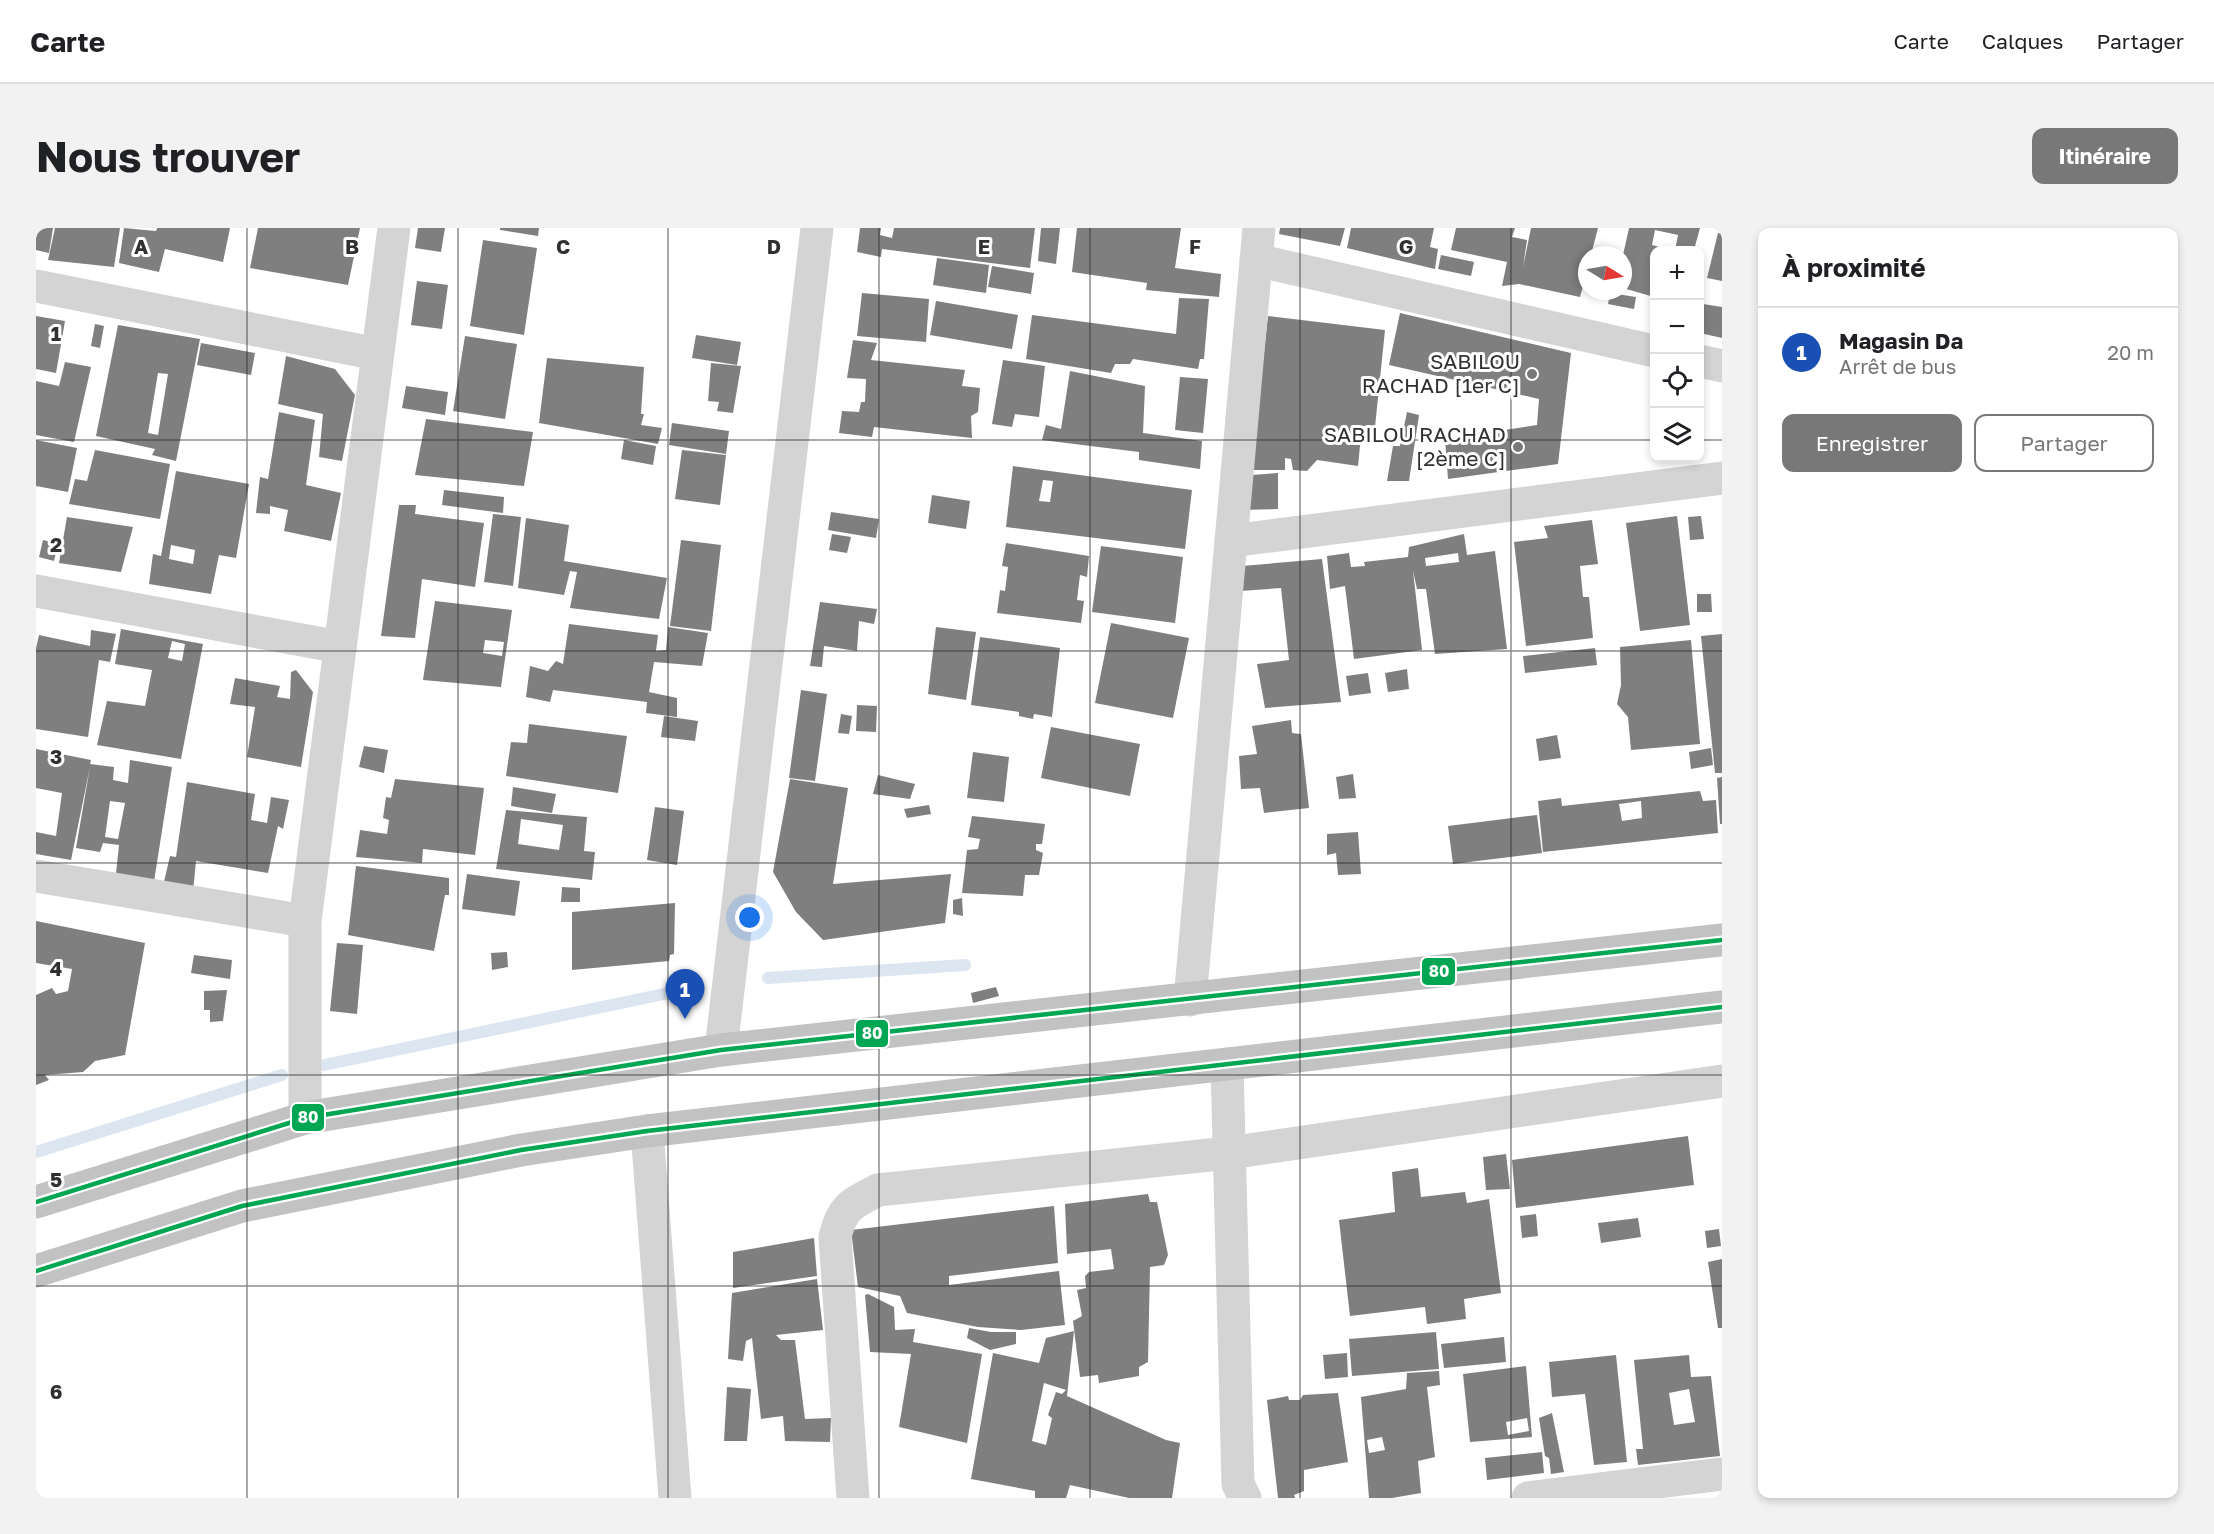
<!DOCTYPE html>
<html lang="fr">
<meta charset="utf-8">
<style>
body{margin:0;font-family:"Golos Text",sans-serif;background:#f2f2f2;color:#202124}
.controls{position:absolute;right:18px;top:18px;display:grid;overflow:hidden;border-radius:12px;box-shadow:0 3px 9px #0003}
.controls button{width:54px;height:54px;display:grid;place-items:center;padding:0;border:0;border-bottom:2px solid #e0e0e0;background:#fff;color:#202124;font:30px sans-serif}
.compass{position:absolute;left:1542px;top:18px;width:54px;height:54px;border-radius:50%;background:#fff;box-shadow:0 3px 9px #0003;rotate:101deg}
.you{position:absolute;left:714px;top:690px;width:21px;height:21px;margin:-15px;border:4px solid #fff;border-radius:50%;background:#1a73e8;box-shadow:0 0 0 9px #1a73e833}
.badge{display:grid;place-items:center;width:39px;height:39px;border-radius:50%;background:#787878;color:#fff;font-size:20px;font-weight:700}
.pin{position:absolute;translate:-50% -50px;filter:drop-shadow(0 2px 3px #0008)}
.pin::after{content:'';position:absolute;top:32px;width:21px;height:18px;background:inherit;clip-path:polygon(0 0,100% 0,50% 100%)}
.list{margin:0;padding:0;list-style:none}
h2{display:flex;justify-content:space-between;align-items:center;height:78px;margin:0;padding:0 24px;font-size:26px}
h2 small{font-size:20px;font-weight:400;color:#757577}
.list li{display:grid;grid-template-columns:39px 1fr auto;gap:18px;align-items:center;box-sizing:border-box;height:90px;padding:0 24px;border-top:2px solid #e0e0e0}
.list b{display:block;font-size:22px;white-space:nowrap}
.list p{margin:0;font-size:20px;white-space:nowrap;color:#757577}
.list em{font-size:20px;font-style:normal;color:#757577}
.actions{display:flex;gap:12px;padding:18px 24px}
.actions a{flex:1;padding:14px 0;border:2px solid #787878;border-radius:12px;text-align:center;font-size:21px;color:#787878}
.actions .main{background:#787878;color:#fff}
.icon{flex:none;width:33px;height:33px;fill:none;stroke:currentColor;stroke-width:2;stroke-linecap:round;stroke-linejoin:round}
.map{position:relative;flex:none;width:1686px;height:1270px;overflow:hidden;border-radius:12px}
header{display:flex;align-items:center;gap:36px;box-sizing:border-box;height:84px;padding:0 30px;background:#fff;border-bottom:2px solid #e0e0e0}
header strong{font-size:28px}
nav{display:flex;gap:33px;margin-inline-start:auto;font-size:21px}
.intro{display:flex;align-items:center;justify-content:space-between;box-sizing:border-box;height:144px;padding:0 36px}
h1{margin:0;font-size:42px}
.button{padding:15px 27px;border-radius:12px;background:#787878;color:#fff;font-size:21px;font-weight:700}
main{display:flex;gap:36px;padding:0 36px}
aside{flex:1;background:#fff;border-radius:12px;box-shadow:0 3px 9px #0003}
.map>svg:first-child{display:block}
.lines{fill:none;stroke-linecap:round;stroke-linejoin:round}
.stream{stroke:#dbe6f1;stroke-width:12}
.building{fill:#7f7f7f;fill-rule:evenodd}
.minor{stroke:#d4d4d4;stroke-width:33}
.highway{stroke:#c2c2c2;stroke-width:33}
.bus-1-casing{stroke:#fff;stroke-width:9}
.bus-1{stroke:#00a651;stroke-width:4.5}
.grid{fill:none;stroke:#303030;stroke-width:1.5;stroke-opacity:0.55}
.poi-dot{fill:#787878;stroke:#fff;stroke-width:2}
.labels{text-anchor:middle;stroke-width:6;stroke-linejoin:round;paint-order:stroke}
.poi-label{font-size:21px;fill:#303030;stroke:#fff;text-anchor:end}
.grid-label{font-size:20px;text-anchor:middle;font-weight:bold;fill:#303030;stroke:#fff;stroke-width:6;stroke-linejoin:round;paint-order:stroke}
.line-badge{stroke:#fff;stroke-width:2}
.badge-label{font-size:16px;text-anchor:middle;font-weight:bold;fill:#fff}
</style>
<header>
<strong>Carte</strong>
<nav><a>Carte</a><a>Calques</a><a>Partager</a></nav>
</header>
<div class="intro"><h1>Nous trouver</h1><a class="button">Itinéraire</a></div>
<main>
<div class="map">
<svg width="1686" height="1270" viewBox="0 0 1686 1270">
<rect width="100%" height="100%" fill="#fff"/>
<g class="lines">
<!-- stream -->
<g class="stream">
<path d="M732 750 929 737"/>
<path d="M288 837 652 761"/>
<path d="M0 924 246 847"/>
</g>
</g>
<!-- building -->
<g class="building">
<path d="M0 0H17L13 25 0 22Z"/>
<path d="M19 0H84L78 39 12 32Z"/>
<path d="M88 0 120 3 121 0H194L187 34 129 21 123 44 83 35Z"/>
<path d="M222 0H324L312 57 214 40Z"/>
<path d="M382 0H409L405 24 379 20Z"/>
<path d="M464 0H503L502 8 464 2Z"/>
<path d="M824 0H845L844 7 856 10 858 0H999L994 40 846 21 845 29 821 24Z"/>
<path d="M1005 0H1024L1020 36 1002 33Z"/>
<path d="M1041 0H1145L1139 40 1185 46 1183 69 1110 62 1111 55 1036 44Z"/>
<path d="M1244 0H1309L1304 18 1243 6Z"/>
<path d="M1315 0H1398L1394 19 1402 21 1399 41 1311 20Z"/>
<path d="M1420 0H1479L1476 9 1491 12 1487 39 1495 0H1562L1555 27H1551V43L1544 69 1483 56 1466 58 1471 34 1415 22Z"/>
<path d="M1593 0H1664L1658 22H1639L1642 7 1619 2 1616 17 1635 22H1618V69L1587 60V27Z"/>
<path d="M1682 5 1686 6V53L1671 50Z"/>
<path d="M447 12 501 20 488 107 434 98Z"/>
<path d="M1405 27 1438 34 1435 48 1402 41Z"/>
<path d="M901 30 953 37 950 65 897 57Z"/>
<path d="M956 38 998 45 995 66 952 59Z"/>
<path d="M381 53 412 57 406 101 375 97Z"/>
<path d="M826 65 893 71 890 114 821 108Z"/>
<path d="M1574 65 1600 69 1598 81 1572 76Z"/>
<path d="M1143 70 1173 71 1168 131H1164L1162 141 1097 131 1094 136H1079L1075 145 990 131 996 87 1140 106Z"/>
<path d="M900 73 982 87 976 121 894 107Z"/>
<path d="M1667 76 1686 79V110L1664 105Z"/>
<path d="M1364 85 1535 125 1522 236 1412 251 1409 211 1501 197 1503 171 1353 137Z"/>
<path d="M0 88 29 93 20 145 0 141Z"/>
<path d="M1232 88 1349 102 1339 199 1326 198 1322 238 1281 232 1271 243 1257 242 1255 231 1249 230V242H1215Z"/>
<path d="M59 96 68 98 64 120 55 118Z"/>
<path d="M82 97 164 111 140 233 116 227 119 221 60 208ZM122 145 132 146 122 207 112 205Z"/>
<path d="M660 107 705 114 701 137 656 130Z"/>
<path d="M429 108 481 116 469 191 417 183Z"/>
<path d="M817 112 841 115 835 132 929 142 926 158 944 160 942 184 935 188 936 210 838 199 836 209 803 205 806 183 823 184 825 174H829L830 151 811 150Z"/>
<path d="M165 115 219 125 215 147 161 137Z"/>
<path d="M250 128 299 141 319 167 306 233 283 229 287 186 242 176Z"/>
<path d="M511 130 608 139 605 186H608L605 197 626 200 622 216 503 195Z"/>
<path d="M967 132 1009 138 1003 189 979 186 976 199 956 196Z"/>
<path d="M29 134 55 139 38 214 0 207V153L23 158Z"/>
<path d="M675 135 705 138 697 185 681 183 683 174 672 173Z"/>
<path d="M1034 143 1109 158 1107 205 1166 213 1164 241 1103 232V224L1006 212 1010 197 1025 201Z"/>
<path d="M1144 149 1172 151 1167 205 1139 202Z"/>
<path d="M370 158 412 164 409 187 366 180Z"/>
<path d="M243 184 279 192 270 257 305 265 295 313 248 303 252 282 234 278V286L220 285 224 249 232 251Z"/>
<path d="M1371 184 1383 187 1373 253H1351L1357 218H1364Z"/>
<path d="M390 191 497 204 488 258 379 247Z"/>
<path d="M636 195 693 203 690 226 633 217Z"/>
<path d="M0 212 41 220 32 264 0 258Z"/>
<path d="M588 212 620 218 617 237 585 231Z"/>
<path d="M59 222 134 236 124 291 33 276 39 251 51 253Z"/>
<path d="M646 222 690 227 684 277 639 271Z"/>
<path d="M977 238 1156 262 1149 321 970 299ZM1007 252 1017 253 1014 274 1003 273Z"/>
<path d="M140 243 213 256 200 330 183 327 175 366 113 356 117 326 125 328ZM135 317 159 322 157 336 133 331Z"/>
<path d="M1242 245V281L1201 282 1202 248Z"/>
<path d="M408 262 468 269 467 285 406 277Z"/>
<path d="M896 267 934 273 930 301 892 295Z"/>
<path d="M363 277H380L379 286 448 295 439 359 386 351 379 410 345 408Z"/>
<path d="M795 284 843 291 840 310 792 302Z"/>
<path d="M457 286 485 289 477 358 448 354Z"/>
<path d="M1641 288 1654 397 1604 403 1590 295Z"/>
<path d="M1665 288 1668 311 1654 312 1652 289Z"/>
<path d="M31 289 97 299 85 344 23 335Z"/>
<path d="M490 290 533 297 528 333 631 350 623 391 534 380 541 344 534 343 528 367 482 360Z"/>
<path d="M1556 292 1562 336 1544 338 1547 369H1553L1557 410 1490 418 1478 314 1512 310 1508 298Z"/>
<path d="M796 306 815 309 811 325 793 322Z"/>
<path d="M1428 306 1431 327 1459 323 1471 421 1399 426 1390 361H1381L1377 343 1386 422 1318 431 1309 358 1294 361 1291 328 1313 325 1315 339 1329 338 1328 334 1372 329 1373 319ZM1422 325 1423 334 1390 338 1389 330Z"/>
<path d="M7 312 22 316 18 333 3 329Z"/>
<path d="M645 312 685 317 675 403 634 398Z"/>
<path d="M970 315 1053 328 1051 349 1044 347 1041 372 1048 373 1045 395 961 385 964 362 969 363 972 339 966 338Z"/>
<path d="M1065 318 1147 329 1139 395 1056 384Z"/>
<path d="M1286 331 1305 474 1229 480 1221 436 1253 432 1245 360 1205 363 1206 338Z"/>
<path d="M1661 366H1675L1676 384H1661Z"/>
<path d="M399 373 476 382 465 459 387 452ZM449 412 468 414 466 428 447 425Z"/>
<path d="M784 374 841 381 838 396 823 393 821 423 788 418 786 439 774 438Z"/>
<path d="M1075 395 1153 410 1137 490 1059 475Z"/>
<path d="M533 396 622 407 620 423 630 422 632 399 672 405 666 438 618 434 613 464 641 470V489L610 485 611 474 517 462 514 474 490 469 494 438 512 443 520 433 527 436Z"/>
<path d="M900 399 940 404 930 472 892 466Z"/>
<path d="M85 401 167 416 145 531 61 517 71 473 109 478 116 442 79 436ZM136 413 149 416 146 433 132 430Z"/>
<path d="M55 402 80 406 74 434 63 432 52 509 0 501V420L3 407 54 418Z"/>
<path d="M1686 406V545H1679L1665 408Z"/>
<path d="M944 409 1024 420 1016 489 998 486 997 491 983 488V484L935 477Z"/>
<path d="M1655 412 1664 516 1595 522 1592 489 1581 476 1585 457 1584 419Z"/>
<path d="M1559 420 1561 437 1489 445 1487 428Z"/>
<path d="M1371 441 1373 461 1352 464 1349 445Z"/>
<path d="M260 442 277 464 265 539 211 529 219 479 194 476 199 450 244 458 241 469 254 471 255 444Z"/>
<path d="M1332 445 1335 465 1313 468 1310 448Z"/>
<path d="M765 462 791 466 779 553 753 550Z"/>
<path d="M821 477 841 478 840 504 820 503Z"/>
<path d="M805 486 816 488 813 506 802 505Z"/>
<path d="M628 488 662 493 659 513 625 509Z"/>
<path d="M1255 492 1256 505 1265 506 1273 580 1228 585 1224 560 1205 561 1203 528 1221 526 1216 498Z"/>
<path d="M493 496 591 508 582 565 470 548 475 514 491 515Z"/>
<path d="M1015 499 1104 516 1094 568 1005 550Z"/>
<path d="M1521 507 1525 530 1503 533 1500 511Z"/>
<path d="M328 518 352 522 348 545 323 539Z"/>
<path d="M1675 520 1677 537 1655 541 1653 524Z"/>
<path d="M0 521 55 532 54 536 78 539 77 552 92 555 94 532 136 539 117 660 79 655 83 617 67 615 64 624 40 620 54 539 35 632 0 626V604L20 608 26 565 0 560ZM74 573 89 575 82 611 69 609Z"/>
<path d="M937 524 973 529 968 574 931 570Z"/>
<path d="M1317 546 1320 570 1303 571 1300 549Z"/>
<path d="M842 547 879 556 874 571 837 566Z"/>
<path d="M1686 549V596H1684L1681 550Z"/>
<path d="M359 551 448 560 439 627 387 621 386 635 320 629 324 602 351 606 353 592 347 590 350 569 355 570Z"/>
<path d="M754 551 812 560 797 656 915 646 909 695 787 712 760 684 737 644Z"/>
<path d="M151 554 219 566 215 592 231 595 235 569 253 572 247 601 242 598 232 645 160 633 157 664 127 658 134 628 140 629Z"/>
<path d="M477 559 520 566 516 585 475 578Z"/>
<path d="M1664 563 1667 573 1680 572 1682 605 1507 624 1502 573 1525 570 1526 578ZM1605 573 1606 590 1586 593 1583 576Z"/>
<path d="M893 577 895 586 871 590 868 581Z"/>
<path d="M619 579 648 583 641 637 611 632Z"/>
<path d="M470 582 551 589 548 623 559 624 556 652 460 641ZM485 591 527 597 523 622 482 616Z"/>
<path d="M1501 587 1506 625 1417 636 1412 598Z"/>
<path d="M936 588 1009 596 1006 616H1000V622L1007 625 1003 647H989L987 668 926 665 931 622 942 621 944 611 932 609Z"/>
<path d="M1322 604 1325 646 1302 647 1300 625 1291 627V606Z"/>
<path d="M320 638 413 650V667H409L398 723 312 707Z"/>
<path d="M431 646 484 653 479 688 426 681Z"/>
<path d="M526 659 544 660V674H525Z"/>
<path d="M926 670 927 688 917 686V672Z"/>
<path d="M639 675 638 726 634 727 633 733 536 742V684Z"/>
<path d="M0 693 109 715 89 827 59 833 47 844 9 847 13 852 0 857V767L16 760 20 766 32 763 36 741 0 735Z"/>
<path d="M301 715 327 717 321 786 294 783Z"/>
<path d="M471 724 472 739 456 742 455 725Z"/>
<path d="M158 727 196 732 194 751 155 745Z"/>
<path d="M960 759 963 768 937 775 935 765Z"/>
<path d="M191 762 187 793 174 794V782H168V763Z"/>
<path d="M1652 908 1658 957 1480 980 1476 932Z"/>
<path d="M1470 926 1474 961 1450 962 1447 929Z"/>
<path d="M1382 940 1385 969 1429 964 1431 975 1453 971 1465 1065 1428 1071 1430 1091 1391 1096 1389 1079 1314 1088 1303 992 1359 984 1356 944Z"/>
<path d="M1112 966 1114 974H1121L1132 1027 1128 1037 1114 1039 1112 1134 1103 1139V1148L1063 1155 1062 1147 1044 1149 1037 1093 1046 1088 1041 1062 1050 1060 1049 1048 1053 1044 1078 1041 1075 1021 1031 1026 1029 976Z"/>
<path d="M1018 978 1022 1035 913 1048V1057L1023 1043 1029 1097 985 1102 942 1099 871 1085 864 1068 822 1059 815 1002Z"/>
<path d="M1500 986 1502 1008 1486 1010 1484 988Z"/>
<path d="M1602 990 1605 1009 1565 1015 1562 995Z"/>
<path d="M1683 1001 1685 1018 1671 1020 1669 1003Z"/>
<path d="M778 1010 781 1048 697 1060V1024Z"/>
<path d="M1686 1031V1100H1682L1672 1034Z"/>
<path d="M781 1051 787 1102 740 1107 745 1112H759L769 1191 795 1190 794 1214 749 1213 747 1188 725 1191 716 1110 710 1113 707 1133 692 1131 696 1065Z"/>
<path d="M832 1066 858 1079 859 1102 879 1101 877 1114 946 1126 931 1215 863 1199 875 1126 834 1124 829 1067Z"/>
<path d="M933 1100 955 1104H980V1116L954 1122 931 1110Z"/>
<path d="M1038 1103 1031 1168 1130 1212 1144 1215 1136 1270H1093L1034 1257 1030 1270H999V1263L935 1251 957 1125 1003 1135 1010 1110ZM1008 1155 1030 1162 1026 1166 1020 1164 1012 1187 1016 1190 1010 1217 996 1213Z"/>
<path d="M1400 1104 1403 1141 1316 1148 1313 1111Z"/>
<path d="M1468 1109 1470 1134 1408 1140 1405 1116Z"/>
<path d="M1311 1125 1312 1149 1289 1151 1287 1127Z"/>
<path d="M1580 1127 1591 1234 1558 1237 1549 1166 1516 1169 1513 1134Z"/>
<path d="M1653 1127 1655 1149 1675 1148 1684 1228 1602 1237 1600 1221H1607L1598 1132ZM1653 1161 1659 1194 1638 1197 1633 1165Z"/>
<path d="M1490 1138 1496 1209 1434 1214 1427 1146ZM1491 1190 1493 1203 1472 1207 1470 1194Z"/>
<path d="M1403 1143 1404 1157 1391 1159 1399 1229 1382 1233 1385 1265 1356 1270H1333L1325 1169 1370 1161 1371 1145ZM1346 1209 1349 1222 1333 1225 1331 1212Z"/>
<path d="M691 1159 715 1161 711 1213H688Z"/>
<path d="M1302 1165 1312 1234 1268 1242V1263L1258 1267 1259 1270H1242L1231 1172 1252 1168 1253 1172H1264L1267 1167Z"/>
<path d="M1516 1185 1528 1244 1515 1246 1513 1230 1509 1228 1503 1190Z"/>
<path d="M1506 1224 1508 1245 1451 1252 1449 1230Z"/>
</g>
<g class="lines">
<!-- minor -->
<g class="minor">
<path d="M1220 32 1618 123"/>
<path d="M0 58 341 126"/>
<path d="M1664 133 1686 138"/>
<path d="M1195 313 1686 250"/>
<path d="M0 363 304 419"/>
<path d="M0 648 269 693"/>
<path d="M1154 772 1223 0"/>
<path d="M685 822 781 0"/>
<path d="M1191 837 1202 1256 1209 1270"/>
<path d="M269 890V693L358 0"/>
<path d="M611 903 639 1270"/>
<path d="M817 1270 799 1009C806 979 815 976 842 962L1193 925 1686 853"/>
<path d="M1492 1270 1686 1246"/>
</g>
<!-- highway -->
<g class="highway">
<path d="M0 974 269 890 685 822 1686 712"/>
<path d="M0 1043 206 978 485 922 611 903 1686 779"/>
</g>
<defs>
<g id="bus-1">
<path d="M0 974 269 890 685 822 1686 712"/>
<path d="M0 1043 206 978 485 922 611 903 1686 779"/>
</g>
</defs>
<!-- bus-1 casing -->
<use href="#bus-1" class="bus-1-casing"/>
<!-- bus-1 -->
<use href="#bus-1" class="bus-1"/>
</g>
<!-- grid -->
<path class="grid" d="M211 0V1270M422 0V1270M632 0V1270M843 0V1270M1054 0V1270M1264 0V1270M1475 0V1270M0 212H1618M1664 212H1686M0 423H1686M0 635H1686M0 847H1686M0 1058H1686"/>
<!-- markers -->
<g class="poi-dot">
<circle cx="1496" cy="146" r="6"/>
<circle cx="1482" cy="219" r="6"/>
</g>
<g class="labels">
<!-- poi labels -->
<g class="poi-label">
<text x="1484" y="141">SABILOU<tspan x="1484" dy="24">RACHAD [1er C]</tspan></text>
<text x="1470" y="214">SABILOU RACHAD<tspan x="1470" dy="24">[2ème C]</tspan></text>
</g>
</g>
<g class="grid-label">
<text x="105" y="26">A</text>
<text x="316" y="26">B</text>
<text x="527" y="26">C</text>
<text x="738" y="26">D</text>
<text x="948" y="26">E</text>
<text x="1159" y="26">F</text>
<text x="1370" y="26">G</text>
<text x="20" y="113">1</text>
<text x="20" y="324">2</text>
<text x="20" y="536">3</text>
<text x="20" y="748">4</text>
<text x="20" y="959">5</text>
<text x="20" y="1171">6</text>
</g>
<g class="line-badge">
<rect x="1385" y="729" width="35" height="29" rx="6" fill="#00a651"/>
<rect x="819" y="791" width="34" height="29" rx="6" fill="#00a651"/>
<rect x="255" y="875" width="34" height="29" rx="6" fill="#00a651"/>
</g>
<g class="badge-label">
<text x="1403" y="749">80</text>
<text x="836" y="811">80</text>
<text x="272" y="895">80</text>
</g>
</svg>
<div class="controls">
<button>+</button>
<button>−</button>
<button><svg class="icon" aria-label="locate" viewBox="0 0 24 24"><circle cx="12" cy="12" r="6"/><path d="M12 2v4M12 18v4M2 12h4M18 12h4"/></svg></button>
<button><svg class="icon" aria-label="layers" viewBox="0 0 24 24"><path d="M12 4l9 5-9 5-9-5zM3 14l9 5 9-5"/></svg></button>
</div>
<svg class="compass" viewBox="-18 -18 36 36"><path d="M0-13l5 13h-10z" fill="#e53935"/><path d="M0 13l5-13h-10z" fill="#757577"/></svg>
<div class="you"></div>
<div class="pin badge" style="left:649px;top:791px;background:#1a4fb4">1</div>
</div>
<aside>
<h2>À proximité<small></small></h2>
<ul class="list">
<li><span class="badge" style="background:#1a4fb4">1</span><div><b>Magasin Da</b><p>Arrêt de bus</p></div><em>20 m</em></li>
</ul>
<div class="actions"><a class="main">Enregistrer</a><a>Partager</a></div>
</aside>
</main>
